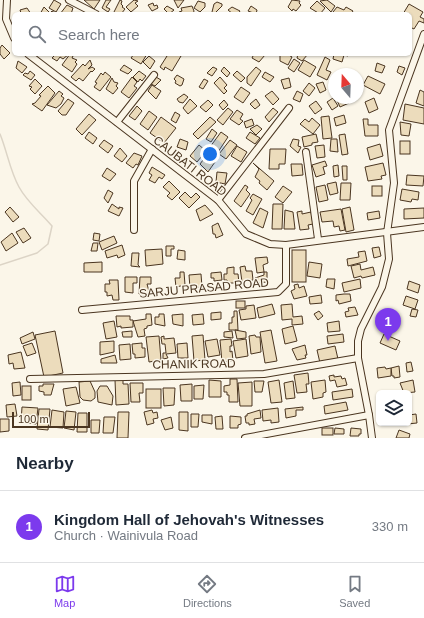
<!DOCTYPE html>
<meta charset="utf-8">
<style>
body{margin:0;font-family:Helvetica,sans-serif;background:#f6f6f7;color:#1f2937}
.controls{position:absolute;right:12px;bottom:12px;display:grid;overflow:hidden;border-radius:6px;box-shadow:0 1px 3px #0004}
.controls button{width:36px;height:36px;display:grid;place-items:center;padding:0;border:0;border-bottom:1px solid #e0e1e3;background:#fff;color:#1f2937;font:20px sans-serif}
.compass{position:absolute;left:328px;top:68px;width:36px;height:36px;border-radius:50%;background:#fff;box-shadow:0 1px 3px #0004;rotate:341deg}
.scale{position:absolute;left:12px;bottom:10px;width:78px;box-sizing:border-box;padding-left:4px;border:2px solid #4a3520;border-top:0;font-size:11px;line-height:14px;white-space:nowrap;color:#4a3520;-webkit-text-stroke:3px #fbf6e9;paint-order:stroke}
.you{position:absolute;left:210px;top:154px;width:14px;height:14px;margin:-10px;border:3px solid #fff;border-radius:50%;background:#1a73e8;box-shadow:0 0 0 6px #1a73e833}
.badge{display:grid;place-items:center;width:26px;height:26px;border-radius:50%;background:#7c3aed;color:#fff;font-size:13px;font-weight:700}
.pin{position:absolute;translate:-50% -33px;filter:drop-shadow(0 1px 2px #0008)}
.pin::after{content:'';position:absolute;top:21px;width:14px;height:12px;background:inherit;clip-path:polygon(0 0,100% 0,50% 100%)}
.list{margin:0;padding:0;list-style:none}
h2{display:flex;justify-content:space-between;align-items:center;height:52px;margin:0;padding:0 16px;font-size:17px}
h2 small{font-size:13px;font-weight:400;color:#747a83}
.list li{display:grid;grid-template-columns:26px 1fr auto;gap:12px;align-items:center;box-sizing:border-box;height:72px;padding:0 16px;border-top:1px solid #e0e1e3}
.list b{display:block;font-size:15px;white-space:nowrap}
.list p{margin:0;font-size:13px;white-space:nowrap;color:#747a83}
.list em{font-size:13px;font-style:normal;color:#747a83}
.icon{flex:none;width:22px;height:22px;fill:none;stroke:currentColor;stroke-width:2;stroke-linecap:round;stroke-linejoin:round}
.map{position:relative;flex:none;width:424px;height:438px;overflow:hidden}
.search{position:absolute;background:#fff;box-shadow:0 1px 3px #0004;left:12px;right:12px;top:12px;height:44px;display:flex;align-items:center;gap:10px;box-sizing:border-box;padding:0 14px;border-radius:6px;color:#747a83;font-size:15px}
.sheet{height:124px;background:#fff}
nav{display:flex;justify-content:space-around;align-items:center;box-sizing:border-box;height:56px;border-top:1px solid #e0e1e3;background:#fff;font-size:11px;color:#747a83}
nav a{display:grid;justify-items:center;gap:2px}
nav .on{color:#7c3aed}
.map>svg:first-child{display:block}
.lines{fill:none;stroke-linecap:round;stroke-linejoin:round}
.stream{stroke:#dcd4c6;stroke-width:1.5}
.building{fill:#ecdcbc;stroke:#4a3520}
.minor-casing{stroke:#4a3520;stroke-width:8}
.minor{stroke:#fbf6e9;stroke-width:6}
.labels{text-anchor:middle;stroke-width:3;stroke-linejoin:round;paint-order:stroke}
.street-label{font-size:12px;fill:#4a3520;stroke:#fbf6e9}
</style>
<div class="map">
<svg width="424" height="438" viewBox="0 0 424 438">
<rect width="100%" height="100%" fill="#fbf6e9"/>
<g class="lines">
<!-- stream -->
<path class="stream" d="M0 134C7 151 10 171 19 187 27 202 41 213 52 226L48 244 37 253 0 265"/>
</g>
<!-- building -->
<g class="building">
<path d="M54 0 61 4 56 12 49 8Z"/>
<path d="M84 0H100L94 9Z"/>
<path d="M106 0H111L106 7 110 9 108 12 102 8Z"/>
<path d="M120 0 122 1 121 4 123 6 122 7 125 9 121 14H113Z"/>
<path d="M134 0 138 1 135 3 138 6 131 12 126 7Z"/>
<path d="M174 0H184L178 8Z"/>
<path d="M292 0 300 1 299 3 301 5 296 11 293 9 292 11 288 7Z"/>
<path d="M327 0 335 6 331 12 320 1Z"/>
<path d="M198 1 205 3V7L200 12 194 8Z"/>
<path d="M317 1 325 8 320 14 310 8Z"/>
<path d="M217 2 222 4V6L214 14 212 12 214 4Z"/>
<path d="M153 3 154 6 157 5 158 8 152 11 148 5Z"/>
<path d="M409 4 423 12 420 17 424 19V23L419 21 414 29 410 27V14H403Z"/>
<path d="M67 5 73 8 71 14H60Z"/>
<path d="M167 6 174 10 169 14 164 9Z"/>
<path d="M192 6 194 11 193 14H179V12L182 11 181 8Z"/>
<path d="M251 6 257 10 256 14 248 11Z"/>
<path d="M44 7 50 13 52 11 55 13 40 14Z"/>
<path d="M232 7 240 11 238 14H233L228 10Z"/>
<path d="M337 7 344 10 346 7 353 11 351 14H335L333 12Z"/>
<path d="M27 8 31 14H17L21 13 20 10Z"/>
<path d="M2 45 10 53 4 59 0 54V48Z"/>
<path d="M56 54H69L63 59 60 57 57 61 52 58Z"/>
<path d="M70 54 73 56 72 58 77 60 75 62 77 64 72 72 62 65Z"/>
<path d="M134 54H147L141 64 131 58Z"/>
<path d="M163 54H178L181 56 172 71 165 67 164 70 160 67 167 56Z"/>
<path d="M254 54H263L265 55 259 62 252 58Z"/>
<path d="M280 54H287L292 57 288 65 280 61Z"/>
<path d="M298 54H308L302 61 297 58Z"/>
<path d="M334 54H349L348 56 344 55 342 62 333 59Z"/>
<path d="M149 56 155 61 150 69 143 62Z"/>
<path d="M325 57 330 60 326 70 331 72 327 80 317 75Z"/>
<path d="M294 59 300 63 294 72 288 68Z"/>
<path d="M90 60 92 65 88 69 92 67 95 69 92 72 91 71 83 81 79 78 76 81 71 77 83 64 85 66Z"/>
<path d="M304 60 316 67 310 77 298 70Z"/>
<path d="M18 61 27 67 22 73 16 68Z"/>
<path d="M377 63 385 66 382 73 375 71Z"/>
<path d="M124 65 132 70 128 74 120 70Z"/>
<path d="M399 66 405 68 402 75 397 72Z"/>
<path d="M213 67 217 69 212 76 207 73Z"/>
<path d="M224 67 230 73 227 77 221 71Z"/>
<path d="M256 67 261 71 251 86 247 83V77Z"/>
<path d="M30 71 35 75 31 80 23 75 25 73 28 74Z"/>
<path d="M139 71 146 76 142 81 140 79 138 82 133 77Z"/>
<path d="M237 71 245 78 241 82 233 75Z"/>
<path d="M105 72 111 77 100 91 94 87 97 83 95 82 101 73 103 75Z"/>
<path d="M265 72 274 77 270 82 262 77Z"/>
<path d="M177 75 184 79 182 85 180 86 175 83 176 81 174 79Z"/>
<path d="M368 76 385 84 380 94 363 85Z"/>
<path d="M132 77 137 82 134 86 137 88 129 98 121 92Z"/>
<path d="M156 77 161 80 155 86 151 84Z"/>
<path d="M220 77 227 85 224 88 227 91 224 94 214 83Z"/>
<path d="M112 78 114 82 118 83 116 86 118 88 113 94 106 89Z"/>
<path d="M289 78 291 87 284 89 281 80Z"/>
<path d="M35 79 42 86 35 94 30 89 32 87 29 86Z"/>
<path d="M204 79 208 81 203 89 199 87Z"/>
<path d="M323 82 326 90 320 93 316 84Z"/>
<path d="M309 83 315 88 309 96 303 91Z"/>
<path d="M152 85 161 91 156 99 148 91Z"/>
<path d="M48 86 55 93 42 111 32 104 35 103 41 96 39 95Z"/>
<path d="M241 87 250 93 243 103 234 97Z"/>
<path d="M420 90 424 92V106L416 103Z"/>
<path d="M59 91 63 94 61 96 64 98 61 104 56 108 47 105Z"/>
<path d="M272 91 279 99 273 105 265 96Z"/>
<path d="M297 91 303 94 300 102 293 99Z"/>
<path d="M184 94 188 97 183 103 179 102 177 99Z"/>
<path d="M333 98 338 106 332 110 327 102Z"/>
<path d="M336 98H347L349 103 340 107Z"/>
<path d="M374 98 378 109 369 113 365 102Z"/>
<path d="M68 99 74 103 66 115H62L58 111Z"/>
<path d="M190 99 197 106 188 114 183 108Z"/>
<path d="M256 99 260 105 255 109 250 104Z"/>
<path d="M208 100 213 105 206 112 200 107Z"/>
<path d="M224 100 228 105 223 110 219 105Z"/>
<path d="M316 101 322 109 315 114 309 106Z"/>
<path d="M405 104 424 108V124L403 120Z"/>
<path d="M137 106 142 111 135 120 129 116Z"/>
<path d="M228 108 233 112 223 125 217 120Z"/>
<path d="M273 108 278 112 269 122 265 117Z"/>
<path d="M237 110 243 114 240 119 243 121 239 125 230 119Z"/>
<path d="M149 111 157 117 148 130 140 124Z"/>
<path d="M175 112 180 115 176 123 171 120Z"/>
<path d="M89 114 96 120 82 135 76 129Z"/>
<path d="M344 115 346 123 336 126 334 118Z"/>
<path d="M329 116 332 138 323 139 321 117Z"/>
<path d="M161 117 176 128 164 143 150 133Z"/>
<path d="M210 117 216 122 198 139 193 134Z"/>
<path d="M312 118 320 125 313 134 300 124 305 119 309 122Z"/>
<path d="M252 119 254 125 246 128 244 122Z"/>
<path d="M363 119H368V125H378V136H365Z"/>
<path d="M400 122 411 124 409 136 401 135Z"/>
<path d="M257 125 262 129 256 135 250 129Z"/>
<path d="M212 129 217 133 211 142 206 139Z"/>
<path d="M89 132 97 138 93 144 85 138Z"/>
<path d="M221 132 228 137 218 152 210 147Z"/>
<path d="M250 132 260 138 255 144 246 138Z"/>
<path d="M316 134 318 142 312 143V145L304 147 302 137Z"/>
<path d="M345 134 348 154 342 155 339 135Z"/>
<path d="M180 139 188 142 186 150 177 147Z"/>
<path d="M293 139 299 140 298 146 301 147 298 153 290 146Z"/>
<path d="M331 139H337L338 152 330 151Z"/>
<path d="M104 140 113 146 108 153 99 146Z"/>
<path d="M230 140 237 145 226 159 219 154Z"/>
<rect x="400" y="141" width="10" height="13"/>
<path d="M380 144 383 156 370 160 367 148Z"/>
<path d="M199 145 206 151 197 162 190 156Z"/>
<path d="M324 145 325 157 317 158 315 146Z"/>
<path d="M237 146 247 152 241 162 231 156Z"/>
<path d="M120 148 127 156 122 162 114 156Z"/>
<path d="M270 149H286L285 164H279V169H269Z"/>
<path d="M134 153 142 156 138 165 136 164 133 168 126 163Z"/>
<path d="M206 156 215 162 208 172 200 164Z"/>
<path d="M325 161 327 166 323 167 325 174 316 177 312 165Z"/>
<path d="M253 163 274 181 267 190 259 183 260 181 255 177 259 169Z"/>
<path d="M383 163 386 175 381 176 382 179 368 181 365 167Z"/>
<path d="M291 164H302L303 175 292 176Z"/>
<path d="M338 165 339 176 334 177 333 166Z"/>
<path d="M342 166H347V180H343Z"/>
<path d="M152 167 165 175 162 179 159 177 155 183 149 180 152 175 149 173Z"/>
<path d="M107 168 116 174 110 181 102 176Z"/>
<path d="M217 172 227 173 225 184 216 182Z"/>
<path d="M407 175 424 176 423 186 406 185Z"/>
<path d="M169 181 180 192 172 200 167 196 170 193 163 187Z"/>
<path d="M336 182 338 193 330 195 327 184Z"/>
<path d="M341 183H351L350 200H340Z"/>
<path d="M245 185 248 187 246 190 250 194 241 207 234 201Z"/>
<path d="M325 185 328 200 319 202 316 187Z"/>
<path d="M283 186 292 192 283 203 275 197Z"/>
<rect x="372" y="186" width="10" height="10"/>
<path d="M402 189 419 192 418 200 412 199 411 202 400 200Z"/>
<path d="M108 190 113 193 108 203 104 198Z"/>
<path d="M185 192 191 198 196 193 200 197 189 208 179 198Z"/>
<path d="M253 194 262 199 253 215 246 211 252 200 250 198Z"/>
<path d="M112 204 119 209V207L123 208 119 216 108 211Z"/>
<path d="M273 204H283L282 229H272Z"/>
<path d="M205 205 213 214 200 221 196 210Z"/>
<path d="M10 207 19 217 13 222 5 212Z"/>
<path d="M350 207 354 230 346 232 342 209Z"/>
<path d="M260 208 268 212 263 228 253 223Z"/>
<path d="M424 208V218L404 219V209Z"/>
<path d="M341 209 345 230 340 231 339 226 334 227 333 221 322 222 320 212Z"/>
<path d="M285 210 293 212 295 229H284Z"/>
<path d="M302 211V214L311 212 313 224 308 225 309 229 300 230 297 212Z"/>
<path d="M379 211 380 218 368 220 367 213Z"/>
<path d="M218 223 223 235 216 238 215 234H213L212 226Z"/>
<path d="M24 228 31 238 23 243 16 232Z"/>
<path d="M12 233 18 243 6 251 1 242Z"/>
<path d="M94 233 100 234 99 241 93 240Z"/>
<path d="M114 236 117 243 102 250 99 242Z"/>
<path d="M93 243H98L97 251H91Z"/>
<path d="M122 245 125 255 118 258 117 255 107 258 105 251Z"/>
<path d="M166 246H174V249H171V256H166Z"/>
<path d="M379 247 381 256 374 258 372 248Z"/>
<path d="M162 249 163 264 146 266 145 250Z"/>
<path d="M178 250 185 251V260L177 259Z"/>
<rect x="292" y="250" width="14" height="32"/>
<path d="M365 251 367 261 348 266 347 259 359 257 358 252Z"/>
<path d="M132 253H139L138 265 140 267 131 266Z"/>
<path d="M267 257 268 263 263 265 264 272 257 273 255 258Z"/>
<path d="M102 262V272H84V263Z"/>
<path d="M309 262 322 264 320 278 307 276Z"/>
<path d="M360 264 361 270 373 267 375 275 362 278 361 276 354 278 351 266Z"/>
<path d="M245 266 246 271H252L253 280 242 282 240 267Z"/>
<path d="M234 267V274H238L239 283H228L227 280H224V274H227V268Z"/>
<path d="M180 272H184L185 285 176 287 175 278H180Z"/>
<path d="M221 272 222 280 214 281V278H211V273Z"/>
<path d="M264 272H267V282L255 283V278L264 275Z"/>
<path d="M201 274 202 287 190 288 189 275Z"/>
<path d="M125 277H137V283H133V293L125 292Z"/>
<path d="M140 277H151V284H147L150 295 141 296 139 294Z"/>
<path d="M327 279H335L334 289 326 287Z"/>
<path d="M360 279 361 288 344 292 342 283Z"/>
<path d="M109 280H118L119 300H113L112 295 107 296V292H105V284H110Z"/>
<path d="M409 281 420 285 418 293 407 289Z"/>
<path d="M298 284 299 288 304 286 307 296 294 299 291 291 295 289 294 285Z"/>
<path d="M344 294H350L351 301 339 304 338 300 336 301V295Z"/>
<path d="M321 295 322 303 310 304 309 297Z"/>
<path d="M406 296 418 300 415 309 403 305Z"/>
<rect x="236" y="301" width="9" height="7"/>
<path d="M272 304 275 314 259 318 257 308Z"/>
<path d="M292 304 293 317 302 316 303 324 292 325V319L282 320 281 305Z"/>
<path d="M254 305 256 318 241 320 239 310 246 309V306Z"/>
<path d="M355 307 358 315 346 317 345 312 349 311 348 308Z"/>
<path d="M412 309 418 310 416 317 410 316Z"/>
<path d="M234 311H237L238 330H229V323H232V317H234Z"/>
<path d="M319 311 323 316 318 320 314 314Z"/>
<path d="M221 312V319L211 320V313Z"/>
<path d="M146 314H151L152 325 147 326V328L144 329 145 336 138 337 133 321 146 319Z"/>
<path d="M159 314H164L165 326 155 324V317H159Z"/>
<path d="M183 314V326L173 324 172 315Z"/>
<path d="M203 314 204 324 193 325 192 315Z"/>
<path d="M116 316H130V320H133V327L121 328V326L117 327Z"/>
<path d="M114 321 117 337 106 339 103 323Z"/>
<path d="M339 321 340 331 328 332 327 323Z"/>
<path d="M293 326 297 341 285 344 282 329Z"/>
<path d="M235 330 246 332V338L237 339Z"/>
<path d="M271 330 277 361 265 363 260 332Z"/>
<path d="M55 331 63 373 44 377 35 335Z"/>
<path d="M132 331V337H123L122 332Z"/>
<path d="M232 331 233 338 224 337V332Z"/>
<path d="M33 332 35 339 22 344 20 338Z"/>
<path d="M343 334 344 342 328 344 327 336Z"/>
<path d="M384 334 400 341 396 350 380 343Z"/>
<path d="M203 335 205 360 194 361 192 336Z"/>
<path d="M255 335 256 337H260L261 352 251 354 249 336Z"/>
<path d="M159 336 161 360 149 362 146 337Z"/>
<path d="M164 336V339L174 338 176 353 166 354 168 358 163 359V353H166L165 344H162L161 337Z"/>
<path d="M217 339 220 355 208 357 205 341Z"/>
<path d="M231 339 232 346H230V352L232 351 233 361 222 362 220 340Z"/>
<path d="M246 339 248 356 236 358 233 341Z"/>
<path d="M114 341V352L100 355V342Z"/>
<path d="M32 343 36 353 27 356 23 346Z"/>
<path d="M142 343V348H145V357L135 358V354H133L132 344Z"/>
<path d="M187 343 188 358H178L177 344Z"/>
<path d="M130 344 131 359 120 360 119 345Z"/>
<path d="M305 345 307 355H305L306 358 297 360 292 349Z"/>
<path d="M335 346 338 359 320 363 317 350Z"/>
<path d="M21 352 25 368 14 369 13 363 9 364 8 355Z"/>
<path d="M115 355 117 363H101V359Z"/>
<path d="M411 362 413 371 407 372 406 363Z"/>
<path d="M399 366 400 377 394 378V376H392L391 368Z"/>
<path d="M385 367 386 369 391 368V376L378 378 377 368Z"/>
<path d="M308 373 309 384H306L307 392 297 393 294 375Z"/>
<path d="M334 375V377L341 376 342 379 345 378 347 385 337 387 335 380 330 381 329 376Z"/>
<path d="M230 379H237L238 402H229V395H227V392H224V386L230 385Z"/>
<path d="M115 380H123V384H128L129 404 116 405Z"/>
<path d="M209 380 221 381V397H209Z"/>
<path d="M279 380 282 402 271 403 268 382Z"/>
<path d="M325 380 326 392 323 393V397L313 399 311 382Z"/>
<path d="M413 380 415 392 404 393 400 383Z"/>
<path d="M90 381 95 392V398L91 401 83 400 80 397 79 382Z"/>
<path d="M254 381H264L262 392H255Z"/>
<path d="M293 381 295 398 286 399 284 383Z"/>
<path d="M20 382 21 395 13 396 12 383Z"/>
<path d="M252 382V406H240L238 383Z"/>
<path d="M130 383H143V393H139L140 402H131Z"/>
<path d="M43 384H54L51 395H44V392L39 391V386H43Z"/>
<path d="M192 384V401H181L180 385Z"/>
<path d="M204 385 203 399H194V386Z"/>
<rect x="22" y="386" width="9" height="14"/>
<path d="M100 386H107L113 396 112 405 98 402 97 391Z"/>
<path d="M76 387 80 403 66 406 63 389Z"/>
<path d="M163 388H175L174 405 164 406Z"/>
<rect x="146" y="389" width="15" height="19"/>
<path d="M352 389 353 397 333 400 332 392Z"/>
<path d="M346 402 348 410 325 414 324 406Z"/>
<path d="M15 404 17 416 7 417 6 405Z"/>
<path d="M22 407 38 408 36 424 21 422Z"/>
<path d="M303 407V410H296V416L286 418 285 409Z"/>
<path d="M278 408 279 422 271 423V420L263 421 262 410Z"/>
<path d="M39 409H50L48 430 37 429Z"/>
<path d="M52 410 64 412 63 428 50 427Z"/>
<path d="M152 410 153 413 157 412 158 418 153 419 154 423 147 425 144 412Z"/>
<path d="M260 410 261 418 254 419 255 424 249 425V423H246L245 416H247V414Z"/>
<path d="M66 411 76 412 74 430 64 428Z"/>
<path d="M118 412H129L128 438H117Z"/>
<path d="M179 412H188V431L179 430Z"/>
<path d="M78 413H87V432H77Z"/>
<path d="M191 414H199L198 427H191Z"/>
<path d="M416 414 417 423 407 424 409 423V415Z"/>
<path d="M202 415H212V424L202 422Z"/>
<path d="M222 416 223 429H216L215 417Z"/>
<path d="M230 416 241 417V424L238 425V428H230Z"/>
<path d="M104 417H115L113 433H103Z"/>
<path d="M171 417 173 428 165 430 161 420Z"/>
<path d="M0 419H9V431L0 432Z"/>
<path d="M91 420H100L99 433H91Z"/>
<rect x="322" y="428" width="11" height="7"/>
<path d="M335 428 344 429V434H334Z"/>
<path d="M351 428 361 429V434H359V436H350Z"/>
<path d="M399 430 410 434 409 438H396Z"/>
</g>
<g class="lines">
<defs>
<g id="minor">
<path d="M7 0 6 19 14 38"/>
<path d="M69 0 96 14"/>
<path d="M28 54 218 200 246 234 270 244 286 245 424 227"/>
<path d="M117 122 154 75"/>
<path d="M306 152 318 239"/>
<path d="M218 200 289 108"/>
<path d="M134 230V181L152 149"/>
<path d="M82 310 278 292 286 284V245"/>
<path d="M30 379 264 374 358 358"/>
<path d="M245 438 369 415"/>
<path d="M372 438 369 415 358 358V341L361 329 382 287 389 259 387 233 394 183 389 130 424 34"/>
</g>
</defs>
<!-- minor casing -->
<use href="#minor" class="minor-casing"/>
<!-- minor -->
<use href="#minor" class="minor"/>
</g>
<g class="labels">
<!-- street labels -->
<g class="street-label">
<text transform="translate(190 166) rotate(38)" y="4">CAUBATI ROAD</text>
<text transform="translate(204 288) rotate(-5)" y="4">SARJU PRASAD ROAD</text>
<text transform="translate(194 364) rotate(-1)" y="4">CHANIK ROAD</text>
</g>
</g>
</svg>
<div class="controls">
<button><svg class="icon" aria-label="layers" viewBox="0 0 24 24"><path d="M12 4l9 5-9 5-9-5zM3 14l9 5 9-5"/></svg></button>
</div>
<svg class="compass" viewBox="-18 -18 36 36"><path d="M0-13l5 13h-10z" fill="#e53935"/><path d="M0 13l5-13h-10z" fill="#747a83"/></svg>
<div class="scale">100 m</div>
<div class="you"></div>
<div class="pin badge" style="left:388px;top:341px">1</div>
<div class="search"><svg class="icon" aria-label="search" viewBox="0 0 24 24"><circle cx="10" cy="10" r="6"/><path d="M15 15l6 6"/></svg>Search here</div>
</div>
<section class="sheet">
<h2>Nearby<small></small></h2>
<ul class="list">
<li><span class="badge">1</span><div><b>Kingdom Hall of Jehovah's Witnesses</b><p>Church · Wainivula Road</p></div><em>330 m</em></li>
</ul>
</section>
<nav>
<a class="on"><svg class="icon" aria-label="map" viewBox="0 0 24 24"><path d="M3 6l6-2 6 2 6-2v14l-6 2-6-2-6 2zM9 4v14M15 6v14"/></svg>Map</a>
<a><svg class="icon" aria-label="directions" viewBox="0 0 24 24"><path d="M12 3l9 9-9 9-9-9zM9 14v-3h6M13 9l2 2-2 2"/></svg>Directions</a>
<a><svg class="icon" aria-label="saved" viewBox="0 0 24 24"><path d="M7 4h10v16l-5-4-5 4z"/></svg>Saved</a>
</nav>
